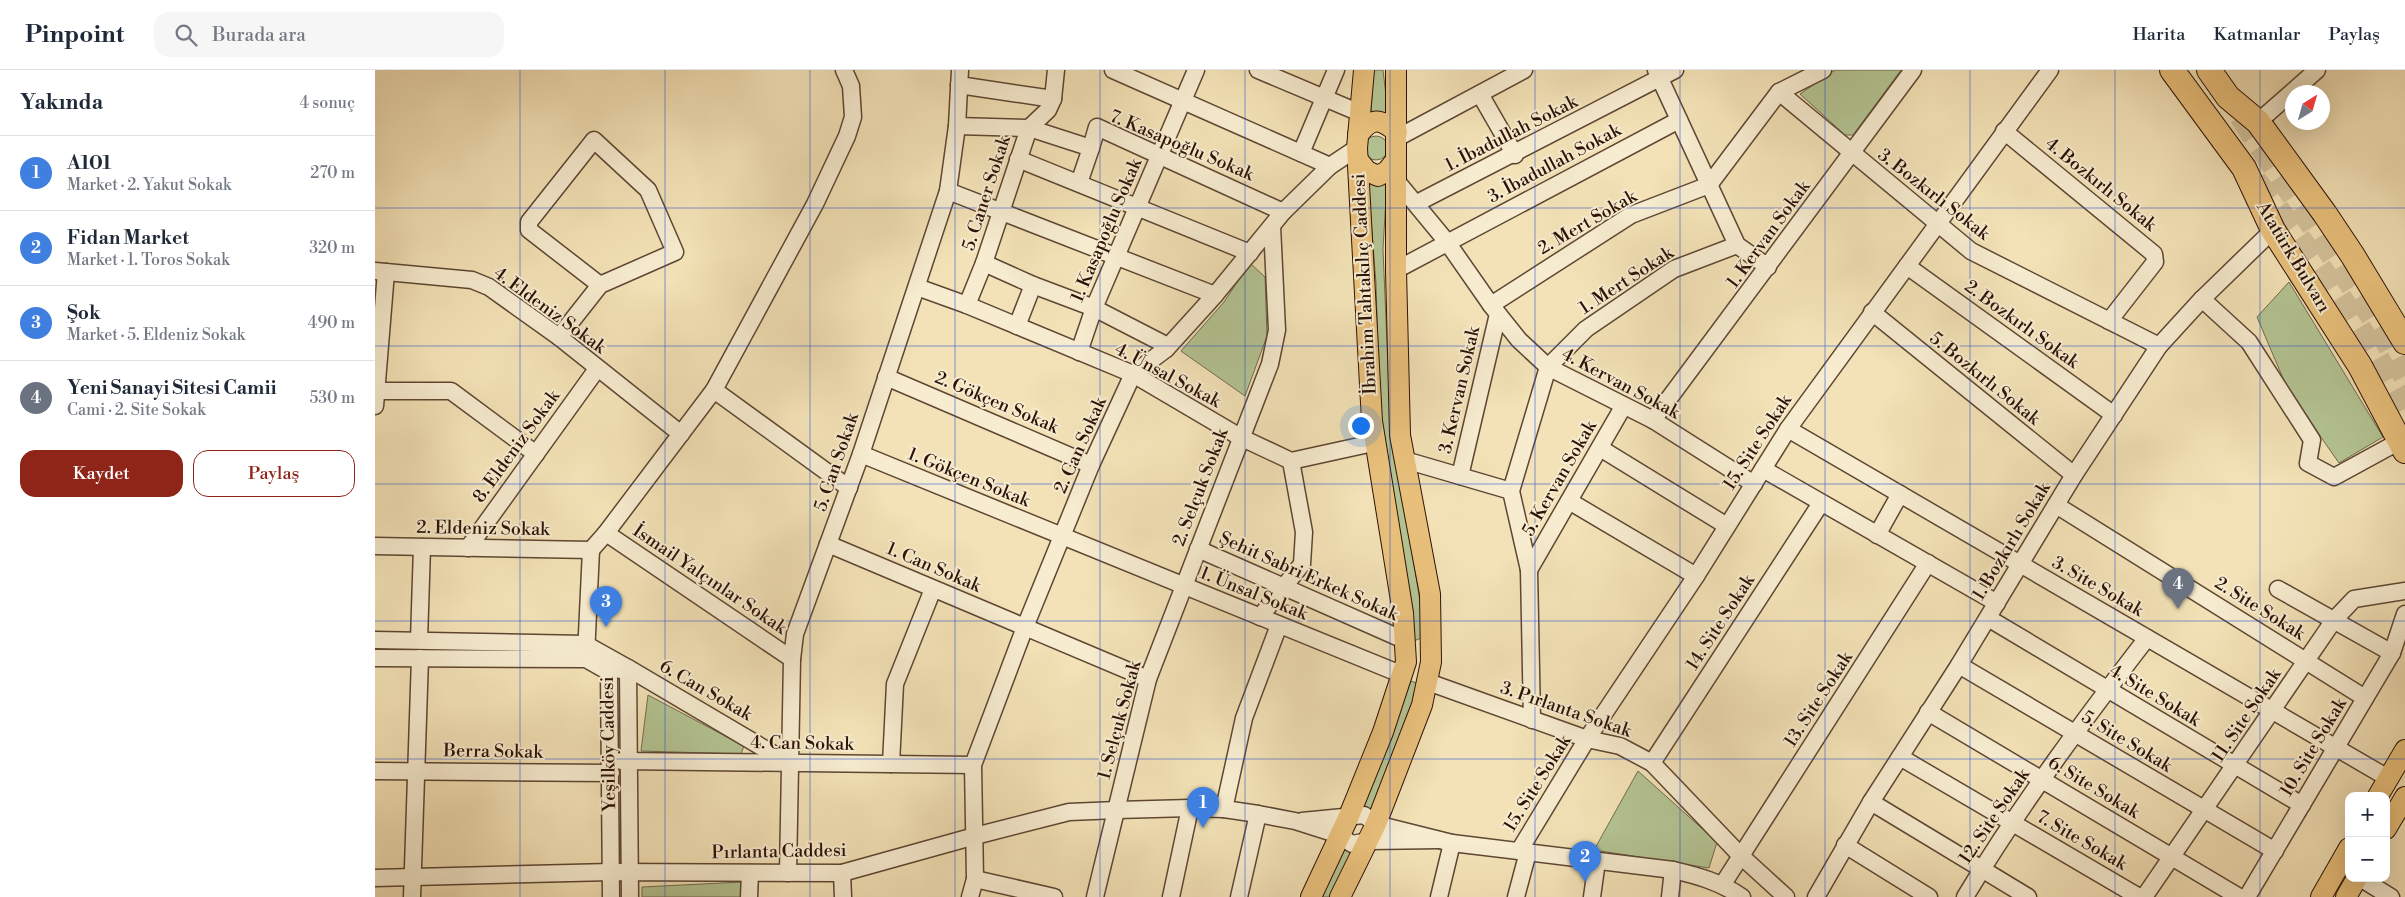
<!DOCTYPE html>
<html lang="tr">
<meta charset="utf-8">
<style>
body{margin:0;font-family:"Libre Bodoni",serif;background:#f6f6f7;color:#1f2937}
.controls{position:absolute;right:15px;bottom:15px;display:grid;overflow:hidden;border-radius:10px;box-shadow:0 5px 20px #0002}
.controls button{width:45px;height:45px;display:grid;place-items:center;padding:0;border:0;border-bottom:1px solid #e0e1e3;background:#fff;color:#1f2937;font:25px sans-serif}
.compass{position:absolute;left:1910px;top:15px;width:45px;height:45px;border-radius:50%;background:#fff;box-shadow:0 5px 20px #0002;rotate:37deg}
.you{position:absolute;left:985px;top:355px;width:18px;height:18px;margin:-12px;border:4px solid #fff;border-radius:50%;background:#1a73e8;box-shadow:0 0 0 8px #1a73e833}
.badge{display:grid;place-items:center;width:32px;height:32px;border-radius:50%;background:#8f2418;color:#fff;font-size:16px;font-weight:700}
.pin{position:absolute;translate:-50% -41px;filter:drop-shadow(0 1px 2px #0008)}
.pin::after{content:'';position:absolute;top:26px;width:18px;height:15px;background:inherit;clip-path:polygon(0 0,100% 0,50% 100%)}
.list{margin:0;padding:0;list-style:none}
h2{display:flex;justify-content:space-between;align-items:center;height:65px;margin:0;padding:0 20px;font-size:21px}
h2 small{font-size:16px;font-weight:400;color:#747a83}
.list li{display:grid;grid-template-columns:32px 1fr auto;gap:15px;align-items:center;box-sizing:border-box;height:75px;padding:0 20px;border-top:1px solid #e0e1e3}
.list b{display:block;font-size:19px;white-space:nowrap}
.list p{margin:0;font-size:16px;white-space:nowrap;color:#747a83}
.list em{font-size:16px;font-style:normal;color:#747a83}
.actions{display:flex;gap:10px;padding:15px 20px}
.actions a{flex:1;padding:11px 0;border:1px solid #8f2418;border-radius:15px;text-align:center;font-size:18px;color:#8f2418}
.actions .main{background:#8f2418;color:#fff}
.icon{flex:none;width:28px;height:28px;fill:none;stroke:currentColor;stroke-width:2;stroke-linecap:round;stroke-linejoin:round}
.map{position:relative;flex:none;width:2030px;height:827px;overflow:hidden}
header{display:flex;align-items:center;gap:30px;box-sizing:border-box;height:70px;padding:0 25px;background:#fff;border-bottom:1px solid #e0e1e3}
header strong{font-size:24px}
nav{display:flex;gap:28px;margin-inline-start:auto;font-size:18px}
.search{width:350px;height:45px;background:#f6f6f7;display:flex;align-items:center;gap:12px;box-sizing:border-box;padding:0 18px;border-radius:15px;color:#747a83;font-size:19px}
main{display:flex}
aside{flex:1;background:#fff}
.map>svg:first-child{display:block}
.green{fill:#b4c493;stroke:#706b4d}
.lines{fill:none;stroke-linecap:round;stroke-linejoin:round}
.highway-tunnel{stroke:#d5c39d;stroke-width:24;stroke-dasharray:24 12;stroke-linecap:butt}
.minor-casing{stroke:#5e4633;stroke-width:19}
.major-casing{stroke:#2c1207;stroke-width:22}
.highway-casing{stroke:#2c1207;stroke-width:26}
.minor{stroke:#f7ecd0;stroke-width:16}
.major{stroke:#eac17c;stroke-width:20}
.highway{stroke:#eac17c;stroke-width:24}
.grid{fill:none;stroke:#1d4ed8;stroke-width:1;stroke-opacity:0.55}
.labels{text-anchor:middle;stroke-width:4;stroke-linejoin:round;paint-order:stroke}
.street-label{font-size:18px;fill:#2c1207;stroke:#f7ecd0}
</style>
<header>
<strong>Pinpoint</strong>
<div class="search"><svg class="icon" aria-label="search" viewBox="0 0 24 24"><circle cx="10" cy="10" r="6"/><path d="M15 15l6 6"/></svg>Burada ara</div>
<nav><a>Harita</a><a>Katmanlar</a><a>Paylaş</a></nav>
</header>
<main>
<aside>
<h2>Yakında<small>4 sonuç</small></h2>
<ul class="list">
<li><span class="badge" style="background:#3f7fe0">1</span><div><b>A101</b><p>Market · 2. Yakut Sokak</p></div><em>270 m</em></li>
<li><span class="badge" style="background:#3f7fe0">2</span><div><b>Fidan Market</b><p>Market · 1. Toros Sokak</p></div><em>320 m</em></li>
<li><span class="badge" style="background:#3f7fe0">3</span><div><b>Şok</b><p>Market · 5. Eldeniz Sokak</p></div><em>490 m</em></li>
<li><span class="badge" style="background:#6b7280">4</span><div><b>Yeni Sanayi Sitesi Camii</b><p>Cami · 2. Site Sokak</p></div><em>530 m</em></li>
</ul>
<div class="actions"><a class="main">Kaydet</a><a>Paylaş</a></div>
</aside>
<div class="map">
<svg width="2030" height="827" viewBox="0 0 2030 827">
<rect width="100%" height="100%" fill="#f3e2b7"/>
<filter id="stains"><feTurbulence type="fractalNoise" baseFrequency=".004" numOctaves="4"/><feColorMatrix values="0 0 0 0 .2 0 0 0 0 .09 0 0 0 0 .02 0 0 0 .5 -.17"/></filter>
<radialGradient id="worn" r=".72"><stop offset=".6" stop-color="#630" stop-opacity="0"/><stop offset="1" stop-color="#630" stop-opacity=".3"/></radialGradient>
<!-- green -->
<g class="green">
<path d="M998 0H1008L1013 43 996 46Z"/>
<path d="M1460 0H1526L1478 65H1470L1425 24Z"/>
<circle cx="1001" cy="78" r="12"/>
<path d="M1012 110 1008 179 1015 345 1047 544 1046 568 1039 571 1005 353 1001 213 993 111Z"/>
<path d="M875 193 890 207 892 266 870 326 806 281 849 232Z"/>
<path d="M1914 212 2008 367 1964 393 1913 320 1882 247Z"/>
<path d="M1036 611 1044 614 997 744 985 739Z"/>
<path d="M273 625 369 676 366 684 266 681Z"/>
<path d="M243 697H249L248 793H241Z"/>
<path d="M1263 701 1342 772 1334 798 1219 780Z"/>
<path d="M967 778 977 782 957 827H943Z"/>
<path d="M367 812 366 827H267V817Z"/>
</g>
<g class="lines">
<!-- highway-tunnel -->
<g class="highway-tunnel">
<path d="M1866 46 2005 258 2030 306"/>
<path d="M1880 111C1937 181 1989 259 2030 339"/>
</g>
<defs>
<g id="minor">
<path d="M738 0 955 96"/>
<path d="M883 0 985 43"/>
<path d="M1281 0 1362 175 1393 197"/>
<path d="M584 15 678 29"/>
<path d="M1404 22 1596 181 1784 276"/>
<path d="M1105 24 1140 85"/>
<path d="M1883 52 1942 0"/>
<path d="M582 56 654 58 716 78 722 57 908 142"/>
<path d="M1629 61 1779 184 1780 192 1734 251"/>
<path d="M1022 68 1149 0"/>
<path d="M926 83 961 0"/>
<path d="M643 89 875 183"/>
<path d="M1020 109 1072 172 1116 235 1144 270 1173 297 1278 350 1379 414"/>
<path d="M704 113 716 78"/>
<path d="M573 121 840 225"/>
<path d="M1042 133 1300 0"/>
<path d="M609 193 658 215 719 238 787 273 791 279"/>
<path d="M1532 196 1739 345"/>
<path d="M1021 200 1304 50"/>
<path d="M0 201 97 210 114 217 184 267 306 364"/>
<path d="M542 217 592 235 758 304 865 367 916 391 998 373"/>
<path d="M1827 229 1874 272 1937 370 1933 393 1959 407 2025 371"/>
<path d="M592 235 609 193 654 58 673 40 678 29 681 0"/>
<path d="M1116 235 1256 145 1334 115 1404 22 1448 0"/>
<path d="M1497 242 1699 405"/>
<path d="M642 256 658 215"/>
<path d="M184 267 225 215 300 182 273 120 219 70 154 152V160L225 215"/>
<path d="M704 282 719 238 821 0"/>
<path d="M511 307 716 395"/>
<path d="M339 320 474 418"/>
<path d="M0 321H76L161 384"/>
<path d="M0 336 11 202"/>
<path d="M1278 350 1538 0"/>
<path d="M1413 359 2013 708"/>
<path d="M1225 378 1352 456"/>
<path d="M486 384 1028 605"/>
<path d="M1030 390 1136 421"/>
<path d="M1388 399 1622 533"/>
<path d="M1085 406 1123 244"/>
<path d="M1194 431 1321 506"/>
<path d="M1681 435 1990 628"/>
<path d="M231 463 417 589"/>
<path d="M1502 465 1525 424"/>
<path d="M453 474 773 609"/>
<path d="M0 476 216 480"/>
<path d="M93 478 222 299"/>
<path d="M823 479 1029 570"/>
<path d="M216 480 231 463 339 320 440 134 472 66 478 47 476 16 469 0"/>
<path d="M1154 500 1248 337"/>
<path d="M1903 519 2017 583"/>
<path d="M885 547 927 494 929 462 916 391"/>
<path d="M1613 548 1927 735"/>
<path d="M0 570 210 574 253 598 255 827"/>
<path d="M44 570 47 477"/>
<path d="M211 585 216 480"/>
<path d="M0 588 211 589 234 602 236 827"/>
<path d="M1584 595 1900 781"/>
<path d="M245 600 253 598 412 692"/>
<path d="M1053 612 1212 669 1245 676 1277 693 1366 786 1411 827"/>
<path d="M1553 642 1864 827"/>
<path d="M1157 650 1154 500 1136 421 1173 297 1211 259 1299 199 1362 175"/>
<path d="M1525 687 1764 827"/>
<path d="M246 691 598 695"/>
<path d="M1277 693 1446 433"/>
<path d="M516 694 520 614 558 519"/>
<path d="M0 701 236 703"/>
<path d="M1496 732 1653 827"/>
<path d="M849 739 869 648 904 555"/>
<path d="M927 751 989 745 1001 754 1077 773 1298 800C1324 806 1345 812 1367 827"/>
<path d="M1470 775 1554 827"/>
<path d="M1144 781 1212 669 1321 506 1413 359 1675 0"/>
<path d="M413 803 417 589 420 564 486 384 573 121 582 56 585 0"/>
<path d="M467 803 468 827"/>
<path d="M0 808 236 802 467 803 600 766 694 742 742 740 815 738 849 739 883 744 920 751 964 765 977 774 994 771 1064 770"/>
<path d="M1985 808 2016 827"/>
<path d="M600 809 679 827"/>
<path d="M1348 814 1553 493"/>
<path d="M37 827 45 588"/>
<path d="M374 827 375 803"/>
<path d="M595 827 600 809 598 695 650 557 716 395 758 304 791 279 840 225 908 142 955 96 982 78"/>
<path d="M720 827 773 609 895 294 902 260 897 156"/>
<path d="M796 827 815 738"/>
<path d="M864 827 883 744"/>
<path d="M1064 827 1077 773"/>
<path d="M1141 827 1153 782"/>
<path d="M1217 827 1222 791"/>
<path d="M1295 827 1298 800"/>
<path d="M1441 827 1496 732 1584 595 1699 405 1784 276 1827 229 1898 160"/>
<path d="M1590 827C1644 737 1708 651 1772 568"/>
<path d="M1769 827 1959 550 1979 529 2030 521"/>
<path d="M1872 827 2017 583 2030 544"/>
</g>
<g id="major">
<path d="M983 65C997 47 1004 48 1022 62"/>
<path d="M983 90 992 101 1003 106 1012 101 1021 90"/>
<path d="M2003 726 2030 680"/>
<path d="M2011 759 2030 727"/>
<path d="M936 827 974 746 1008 662 1031 592 1028 543 997 351 982 78 989 0"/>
<path d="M965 827 1001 754 1047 635 1056 592 1055 524 1025 365 1021 200V0"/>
<path d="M1946 827 1974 778"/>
<path d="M1971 827 1982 808"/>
</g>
<g id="highway">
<path d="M1797 0 1869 98 1898 160 1985 296 2030 381"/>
<path d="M1834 0 1853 27 1883 52 1950 144 1978 186 2030 272"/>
</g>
</defs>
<!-- minor casing -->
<use href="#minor" class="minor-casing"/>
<!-- major casing -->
<use href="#major" class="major-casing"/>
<!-- highway casing -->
<use href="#highway" class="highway-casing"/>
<!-- minor -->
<use href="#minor" class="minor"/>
<!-- major -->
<use href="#major" class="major"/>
<!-- highway -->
<use href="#highway" class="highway"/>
</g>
<!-- grid -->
<path class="grid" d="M145 0V827M290 0V827M435 0V827M580 0V827M725 0V827M870 0V827M1015 0V827M1160 0V827M1305 0V827M1450 0V827M1595 0V827M1740 0V827M1885 0V827M0 138H2030M0 276H2030M0 414H2030M0 551H2030M0 689H2030"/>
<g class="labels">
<!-- street labels -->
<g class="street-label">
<text transform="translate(1136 63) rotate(-27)" y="6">1. İbadullah Sokak</text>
<text transform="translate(807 75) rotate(23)" y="6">7. Kasapoğlu Sokak</text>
<text transform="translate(1179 93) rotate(-28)" y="6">3. İbadullah Sokak</text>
<text transform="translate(1726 114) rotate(39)" y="6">4. Bozkırlı Sokak</text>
<text transform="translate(611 123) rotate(-72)" y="6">5. Caner Sokak</text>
<text transform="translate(1559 124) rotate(38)" y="6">3. Bozkırlı Sokak</text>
<text transform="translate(1212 152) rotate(-30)" y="6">2. Mert Sokak</text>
<text transform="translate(731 160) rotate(-67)" y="6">1. Kasapoğlu Sokak</text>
<text transform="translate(1393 164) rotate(-54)" y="6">1. Kervan Sokak</text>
<text transform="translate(1919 187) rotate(59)" y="6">Atatürk Bulvarı</text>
<text transform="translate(1251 210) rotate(-33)" y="6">1. Mert Sokak</text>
<text transform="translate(989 214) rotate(-93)" y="6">İbrahim Tahtakılıç Caddesi</text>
<text transform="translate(175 240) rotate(36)" y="6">4. Eldeniz Sokak</text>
<text transform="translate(1647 254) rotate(36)" y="6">2. Bozkırlı Sokak</text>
<text transform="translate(793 305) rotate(28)" y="6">4. Ünsal Sokak</text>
<text transform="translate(1610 308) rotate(39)" y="6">5. Bozkırlı Sokak</text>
<text transform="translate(1246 313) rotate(28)" y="6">4. Kervan Sokak</text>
<text transform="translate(1084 320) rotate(-77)" y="6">3. Kervan Sokak</text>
<text transform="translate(622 332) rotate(23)" y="6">2. Gökçen Sokak</text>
<text transform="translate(1382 372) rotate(-57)" y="6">15. Site Sokak</text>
<text transform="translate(705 375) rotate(-66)" y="6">2. Can Sokak</text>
<text transform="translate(141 376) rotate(-54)" y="6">8. Eldeniz Sokak</text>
<text transform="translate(461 392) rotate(-71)" y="6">5. Can Sokak</text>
<text transform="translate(594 407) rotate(22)" y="6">1. Gökçen Sokak</text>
<text transform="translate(1184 408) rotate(-60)" y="6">5. Kervan Sokak</text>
<text transform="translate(825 417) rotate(-69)" y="6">2. Selçuk Sokak</text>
<text transform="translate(108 458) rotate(1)" y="6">2. Eldeniz Sokak</text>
<text transform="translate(1636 471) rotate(-59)" y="6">1. Bozkırlı Sokak</text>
<text transform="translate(559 497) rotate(23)" y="6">1. Can Sokak</text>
<text transform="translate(934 506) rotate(24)" y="6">Şehit Sabri Erkek Sokak</text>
<text transform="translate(335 509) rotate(34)" y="6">İsmail Yalçınlar Sokak</text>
<text transform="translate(1723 516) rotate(30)" y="6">3. Site Sokak</text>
<text transform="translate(879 523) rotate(22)" y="6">1. Ünsal Sokak</text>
<text transform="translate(1885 538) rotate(32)" y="6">2. Site Sokak</text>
<text transform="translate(1345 552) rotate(-57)" y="6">14. Site Sokak</text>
<text transform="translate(331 620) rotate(30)" y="6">6. Can Sokak</text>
<text transform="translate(1780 625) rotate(31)" y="6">4. Site Sokak</text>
<text transform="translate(1443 629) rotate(-57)" y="6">13. Site Sokak</text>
<text transform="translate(1191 639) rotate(19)" y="6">3. Pırlanta Sokak</text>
<text transform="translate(1871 645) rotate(-56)" y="6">11. Site Sokak</text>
<text transform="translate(744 650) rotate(-75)" y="6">1. Selçuk Sokak</text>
<text transform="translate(1752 671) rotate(31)" y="6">5. Site Sokak</text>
<text transform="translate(427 673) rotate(1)" y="6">4. Can Sokak</text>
<text transform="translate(233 674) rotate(-91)" y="6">Yeşilköy Caddesi</text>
<text transform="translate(1938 677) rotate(-59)" y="6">10. Site Sokak</text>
<text transform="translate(118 681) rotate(1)" y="6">Berra Sokak</text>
<text transform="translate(1162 713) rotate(-58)" y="6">15. Site Sokak</text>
<text transform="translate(1719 717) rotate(31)" y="6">6. Site Sokak</text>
<text transform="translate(1619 746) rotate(-56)" y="6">12. Site Sokak</text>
<text transform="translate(1707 770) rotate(30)" y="6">7. Site Sokak</text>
<text transform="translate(404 781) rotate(-1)" y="6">Pırlanta Caddesi</text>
</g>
</g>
<rect width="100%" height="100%" filter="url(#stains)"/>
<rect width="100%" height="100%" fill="url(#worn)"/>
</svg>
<div class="controls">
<button>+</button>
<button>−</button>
</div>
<svg class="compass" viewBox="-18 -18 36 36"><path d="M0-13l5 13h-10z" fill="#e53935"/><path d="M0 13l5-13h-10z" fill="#747a83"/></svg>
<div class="you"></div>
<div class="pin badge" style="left:828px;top:758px;background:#3f7fe0">1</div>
<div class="pin badge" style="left:1210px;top:812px;background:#3f7fe0">2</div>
<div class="pin badge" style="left:231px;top:557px;background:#3f7fe0">3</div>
<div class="pin badge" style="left:1803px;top:539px;background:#6b7280">4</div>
</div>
</main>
